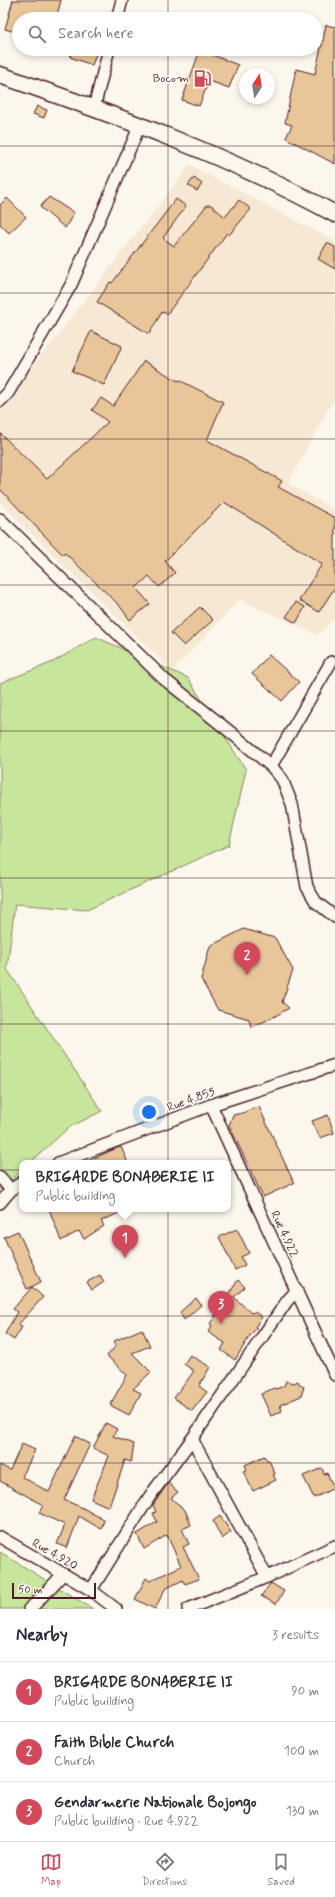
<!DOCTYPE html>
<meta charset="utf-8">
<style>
body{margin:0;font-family:Mynerve,sans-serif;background:#f7f7f7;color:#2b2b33}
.compass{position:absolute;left:239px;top:68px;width:36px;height:36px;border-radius:50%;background:#fff;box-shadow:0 2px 6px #0003;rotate:12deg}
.scale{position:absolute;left:12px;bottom:10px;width:84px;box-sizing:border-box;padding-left:4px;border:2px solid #4a1f2b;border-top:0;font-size:11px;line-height:14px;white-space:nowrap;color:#4a1f2b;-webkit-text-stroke:3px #fbf7ec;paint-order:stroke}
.you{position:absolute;left:149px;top:1112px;width:14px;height:14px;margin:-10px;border:3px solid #fff;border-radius:50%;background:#1a73e8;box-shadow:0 0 0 6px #1a73e833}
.badge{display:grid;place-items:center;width:26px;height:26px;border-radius:50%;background:#d1495b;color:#fff;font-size:13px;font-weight:700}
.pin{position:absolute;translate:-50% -33px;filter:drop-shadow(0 1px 2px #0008)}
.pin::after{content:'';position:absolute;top:21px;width:14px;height:12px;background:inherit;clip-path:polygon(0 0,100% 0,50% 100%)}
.popup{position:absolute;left:19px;top:1160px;width:212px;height:52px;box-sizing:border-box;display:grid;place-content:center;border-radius:8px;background:#fff;filter:drop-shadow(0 1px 3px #0005);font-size:13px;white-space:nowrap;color:#7c7c81}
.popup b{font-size:15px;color:#2b2b33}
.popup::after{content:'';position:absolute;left:50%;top:100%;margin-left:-8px;border:8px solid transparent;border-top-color:#fff}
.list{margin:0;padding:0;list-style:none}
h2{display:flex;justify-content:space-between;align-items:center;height:52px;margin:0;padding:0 16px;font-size:17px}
h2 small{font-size:13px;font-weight:400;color:#7c7c81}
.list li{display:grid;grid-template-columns:26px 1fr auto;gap:12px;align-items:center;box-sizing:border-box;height:60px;padding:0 16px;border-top:1px solid #e1e1e2}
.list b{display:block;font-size:15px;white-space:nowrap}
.list p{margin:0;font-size:13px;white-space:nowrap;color:#7c7c81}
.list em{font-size:13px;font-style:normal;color:#7c7c81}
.icon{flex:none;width:22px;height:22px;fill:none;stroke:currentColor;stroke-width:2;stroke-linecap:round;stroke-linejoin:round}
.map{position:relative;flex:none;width:335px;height:1609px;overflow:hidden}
.search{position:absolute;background:#fff;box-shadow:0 2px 6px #0003;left:12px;right:12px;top:12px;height:44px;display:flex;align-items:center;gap:10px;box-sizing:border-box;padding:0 14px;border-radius:22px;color:#7c7c81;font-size:15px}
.sheet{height:232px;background:#fff}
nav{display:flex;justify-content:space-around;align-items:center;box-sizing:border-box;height:56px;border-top:1px solid #e1e1e2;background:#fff;font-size:11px;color:#7c7c81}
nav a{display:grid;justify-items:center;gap:2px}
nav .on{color:#d1495b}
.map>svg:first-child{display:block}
.built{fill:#f6e8d3}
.green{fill:#c8e59c;stroke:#898264}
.building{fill:#e9c69a;stroke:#4a1f2b}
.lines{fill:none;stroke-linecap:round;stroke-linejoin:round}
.minor-casing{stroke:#4a1f2b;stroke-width:14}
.highway-casing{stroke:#4a1f2b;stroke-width:19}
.minor{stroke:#fbf7ec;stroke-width:11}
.highway{stroke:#fbf7ec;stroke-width:16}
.grid{fill:none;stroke:#4a1f2b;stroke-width:1;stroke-opacity:0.55}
.labels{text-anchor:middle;stroke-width:3.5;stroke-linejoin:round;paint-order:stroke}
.poi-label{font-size:12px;fill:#4a1f2b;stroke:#fbf7ec;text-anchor:end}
.street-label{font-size:12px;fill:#4a1f2b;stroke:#fbf7ec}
</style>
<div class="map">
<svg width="335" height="1609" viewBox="0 0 335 1609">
<rect width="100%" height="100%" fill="#fbf7ec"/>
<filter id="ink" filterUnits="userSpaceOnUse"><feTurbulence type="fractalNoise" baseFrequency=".025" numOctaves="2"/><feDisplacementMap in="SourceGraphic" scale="8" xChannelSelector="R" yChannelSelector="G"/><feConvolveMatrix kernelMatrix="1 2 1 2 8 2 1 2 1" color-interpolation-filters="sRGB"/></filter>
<g filter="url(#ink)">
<!-- built -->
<path class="built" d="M190 165 335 241V396L288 484 335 510V617L318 635 240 600 172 671 0 503V409Z"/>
<!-- green -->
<g class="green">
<path d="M96 637 188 678 246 770 229 845 87 910 15 904 7 969 102 1111 68 1128 30 1163H22V1170L0 1190V683L53 662Z"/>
<path d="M0 1552 93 1609H0Z"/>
</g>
<!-- building -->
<g class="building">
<path d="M13 0H61L56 19H19V33L5 29Z"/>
<path d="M326 25 335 27V164L286 138 292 125 285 123 296 69 315 74Z"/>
<path d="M73 49H98L92 65 70 57Z"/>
<path d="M200 50 238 65 229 88 209 81 199 106 182 100Z"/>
<path d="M37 106 47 110 44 118 33 114Z"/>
<path d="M194 178 202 184 197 191 188 185Z"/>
<path d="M49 197 74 213 65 228 40 207Z"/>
<path d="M7 198 26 217 9 233 0 224V205Z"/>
<path d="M176 199 186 206 163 238 174 246 207 205H211L225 217 239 200 251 209 229 235 227 233 167 314 162 312 149 334 97 302 110 282 112 283Z"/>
<path d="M327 243 335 247V269L318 259Z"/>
<path d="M91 331 122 346 104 385 72 371Z"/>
<path d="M144 361 178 381 179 380 223 402 207 440 282 481 278 487 335 518V587L319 612 299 600 322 564 224 502 165 561 175 573 159 587 149 576 136 588 150 604 130 620 119 605 65 553 63 555 0 489V433L47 479 108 422 92 410 101 398 113 406Z"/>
<path d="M296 602 305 607 296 623 286 617Z"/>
<path d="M200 607 213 620 184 646 171 633Z"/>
<path d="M269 655 299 682 282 701 252 674Z"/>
<path d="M244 929 275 938 293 970 282 1002 289 1008 272 1018 251 1027 249 1019 218 1010 201 979 210 946Z"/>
<path d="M259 1107 294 1183 263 1197 229 1125 233 1115 247 1112 246 1111Z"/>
<path d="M328 1115 334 1133 320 1138 312 1121Z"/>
<path d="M121 1147 128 1163H83L117 1148Z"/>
<path d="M49 1209H128L101 1221 104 1226 84 1239 79 1231 61 1241Z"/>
<path d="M237 1229 249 1253 241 1257 245 1265 235 1270 219 1237Z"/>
<path d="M18 1231 41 1282 27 1289 4 1237Z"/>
<path d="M100 1275 104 1282 92 1290 87 1282Z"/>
<path d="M238 1280 245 1287 234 1297 251 1313 255 1312 262 1317 255 1327 257 1328 251 1334 235 1360 221 1350 225 1343 208 1332 212 1326 210 1324Z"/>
<path d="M32 1287 43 1297 18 1325 22 1327 14 1340 5 1334 17 1312 13 1309Z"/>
<path d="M196 1298 201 1305 184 1320 180 1312Z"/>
<path d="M142 1329 150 1346 132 1353 151 1372 133 1389 141 1393 129 1415 110 1405 127 1375 107 1356 116 1346 114 1341Z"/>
<path d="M190 1355 210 1367 199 1386 207 1392 192 1411 174 1398 194 1371 184 1364Z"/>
<path d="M286 1381 294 1383 298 1381 300 1385 304 1387 301 1396 280 1405 282 1411 271 1416 261 1394 274 1388 276 1389 284 1386Z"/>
<path d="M106 1423 117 1429 113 1436 134 1444 131 1462 125 1460 109 1507 91 1499 109 1456 93 1448Z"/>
<path d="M75 1436 90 1444 64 1500 83 1508 104 1520 101 1529 79 1516 67 1548 57 1544 65 1525 39 1513 43 1505 0 1481V1465L10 1470 22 1444 35 1450 22 1477 49 1492Z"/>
<path d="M264 1456 267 1460H269L275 1474 273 1475 276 1480 253 1491 243 1471 247 1470 245 1465Z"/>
<path d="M322 1468 324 1474 327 1473 334 1488 314 1498 303 1476Z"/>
<path d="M168 1483 178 1492 171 1498 185 1510 191 1525 182 1529 189 1544 183 1547 199 1579 185 1584 183 1580 165 1589 155 1609 135 1599 146 1578 150 1581 181 1566 167 1535 144 1549 137 1534 157 1522 153 1513 156 1512 153 1505Z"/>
<path d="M220 1516 231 1532 222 1539 213 1521Z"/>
<path d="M271 1583 284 1591 276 1604 261 1596Z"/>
</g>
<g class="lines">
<defs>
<g id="minor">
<path d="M117 19 122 0"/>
<path d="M94 108 109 49"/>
<path d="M0 401 8 393 71 285 140 125"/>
<path d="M0 519 164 679 229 731 271 766 282 779 292 804 307 887 316 902 335 917"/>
<path d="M271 766 331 662"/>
<path d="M211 1105 335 1375"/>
<path d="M58 1163 211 1105 335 1065"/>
<path d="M0 1177 11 1190"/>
<path d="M0 1203 11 1190 22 1182"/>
<path d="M192 1439 267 1577"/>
<path d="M0 1537 91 1590 116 1609"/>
<path d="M91 1590 150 1496 192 1439 287 1301 297 1290"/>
<path d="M29 1609 36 1603 63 1574"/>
<path d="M188 1609 267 1577 335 1546"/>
</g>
<path id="highway" d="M0 75C115 115 229 156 335 214"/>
</defs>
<!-- minor casing -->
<use href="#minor" class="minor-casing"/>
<!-- highway casing -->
<use href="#highway" class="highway-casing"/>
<!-- minor -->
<use href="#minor" class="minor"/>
<!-- highway -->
<use href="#highway" class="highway"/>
</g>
</g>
<!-- grid -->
<path class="grid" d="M168 0V19M168 49V1609M0 146H335M0 293H335M0 439H335M0 585H335M0 731H335M0 878H335M0 1024H335M0 1170H335M0 1316H335M0 1463H335"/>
<!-- icons -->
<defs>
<symbol id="fuel-bare" viewBox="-9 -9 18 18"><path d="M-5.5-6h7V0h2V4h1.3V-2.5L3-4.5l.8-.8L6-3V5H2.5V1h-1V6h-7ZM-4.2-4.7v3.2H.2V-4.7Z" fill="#d1495b" stroke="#fbf7ec" stroke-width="2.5" paint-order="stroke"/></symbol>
</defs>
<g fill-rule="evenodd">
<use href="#fuel-bare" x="190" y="66" width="25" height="25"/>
</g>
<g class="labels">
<!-- poi labels -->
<g class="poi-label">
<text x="189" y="82">Bocom</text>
</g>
<!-- street labels -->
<g class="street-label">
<text transform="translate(191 1099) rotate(-20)" y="4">Rue 4.855</text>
<text transform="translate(285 1234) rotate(65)" y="4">Rue 4.922</text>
<text transform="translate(55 1554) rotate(30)" y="4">Rue 4.920</text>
</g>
</g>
</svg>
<svg class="compass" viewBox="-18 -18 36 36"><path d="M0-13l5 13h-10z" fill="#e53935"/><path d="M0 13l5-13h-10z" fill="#7c7c81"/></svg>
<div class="scale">50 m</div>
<div class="you"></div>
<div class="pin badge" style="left:125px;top:1258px">1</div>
<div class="popup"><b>BRIGARDE BONABERIE II</b>Public building</div>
<div class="pin badge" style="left:247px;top:975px">2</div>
<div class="pin badge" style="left:221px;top:1324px">3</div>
<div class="search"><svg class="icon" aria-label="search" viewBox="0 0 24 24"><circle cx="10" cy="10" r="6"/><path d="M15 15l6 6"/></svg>Search here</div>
</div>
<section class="sheet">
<h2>Nearby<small>3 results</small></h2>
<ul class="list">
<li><span class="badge">1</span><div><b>BRIGARDE BONABERIE II</b><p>Public building</p></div><em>90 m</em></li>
<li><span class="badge">2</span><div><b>Faith Bible Church</b><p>Church</p></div><em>100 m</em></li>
<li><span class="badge">3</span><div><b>Gendarmerie Nationale Bojongo</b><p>Public building · Rue 4.922</p></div><em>130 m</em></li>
</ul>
</section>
<nav>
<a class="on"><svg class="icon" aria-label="map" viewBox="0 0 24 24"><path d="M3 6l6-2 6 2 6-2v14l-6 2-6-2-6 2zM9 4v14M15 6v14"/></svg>Map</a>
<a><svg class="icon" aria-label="directions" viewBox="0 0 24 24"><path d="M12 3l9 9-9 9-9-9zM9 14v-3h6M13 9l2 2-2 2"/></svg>Directions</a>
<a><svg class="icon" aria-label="saved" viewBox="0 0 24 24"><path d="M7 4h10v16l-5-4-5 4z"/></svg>Saved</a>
</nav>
